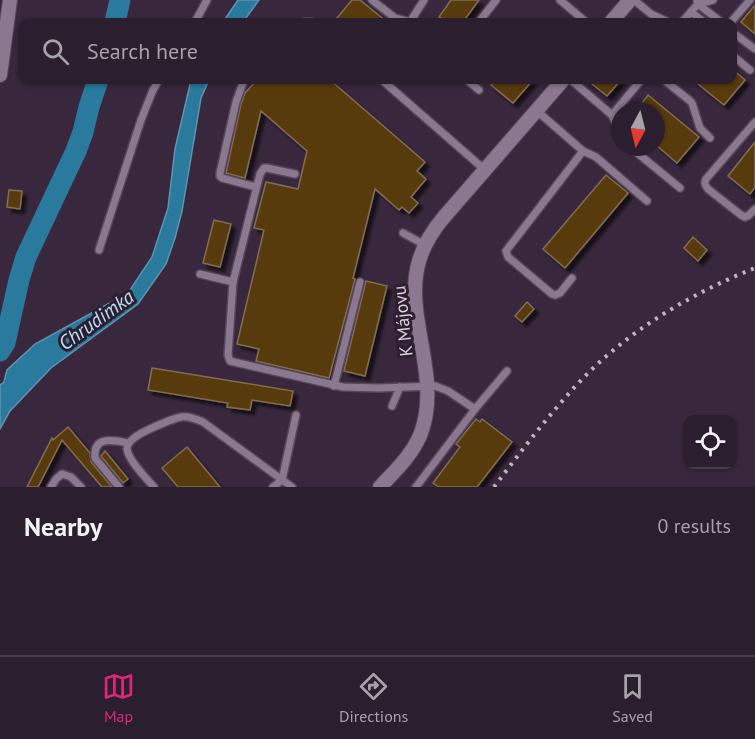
<!DOCTYPE html>
<meta charset="utf-8">
<style>
body{margin:0;font-family:"PT Sans",sans-serif;background:#372b3a;color:#f1f3f6}
.controls{position:absolute;right:18px;bottom:18px;display:grid;overflow:hidden;border-radius:12px;box-shadow:0 2px 4px #0004}
.controls button{width:54px;height:54px;display:grid;place-items:center;padding:0;border:0;border-bottom:2px solid #473c4a;background:#2b1e2e;color:#f1f3f6;font:30px sans-serif}
.compass{position:absolute;left:611px;top:102px;width:54px;height:54px;border-radius:50%;background:#2b1e2e;box-shadow:0 2px 4px #0004;rotate:187deg}
.list{margin:0;padding:0;list-style:none}
h2{display:flex;justify-content:space-between;align-items:center;height:78px;margin:0;padding:0 24px;font-size:26px}
h2 small{font-size:20px;font-weight:400;color:#a6a2aa}
.icon{flex:none;width:33px;height:33px;fill:none;stroke:currentColor;stroke-width:2;stroke-linecap:round;stroke-linejoin:round}
.map{position:relative;flex:none;width:755px;height:487px;overflow:hidden}
.search{position:absolute;background:#2b1e2e;box-shadow:0 2px 4px #0004;left:18px;right:18px;top:18px;height:66px;display:flex;align-items:center;gap:15px;box-sizing:border-box;padding:0 21px;border-radius:12px;color:#a6a2aa;font-size:22px}
.sheet{height:168px;background:#2b1e2e}
nav{display:flex;justify-content:space-around;align-items:center;box-sizing:border-box;height:84px;border-top:2px solid #473c4a;background:#2b1e2e;font-size:16px;color:#a6a2aa}
nav a{display:grid;justify-items:center;gap:3px}
nav .on{color:#db2777}
.map>svg:first-child{display:block}
.water{fill:#297a9d;stroke:#5e94b0;stroke-width:1.5}
.lines{fill:none;stroke-linecap:round;stroke-linejoin:round}
.river{stroke:#297a9d;stroke-width:21}
.building{fill:#583a07;stroke:#806d55;stroke-width:1.5;filter:url(#shadow)}
.service-casing{stroke:#544657;stroke-width:10}
.minor-casing{stroke:#544657;stroke-width:16}
.service{stroke:#8b7890;stroke-width:7}
.minor{stroke:#8b7890;stroke-width:14}
.rail{stroke:#c0b4c3;stroke-width:4;stroke-dasharray:3 6;stroke-linecap:butt}
.labels{text-anchor:middle;stroke-width:6;stroke-linejoin:round;paint-order:stroke}
.street-label{font-size:18px;fill:#dbd0de;stroke:#2e1e32}
.water-label{font-size:20px;font-style:italic;fill:#b9e0f4;stroke:#2e1e32}
</style>
<div class="map">
<svg width="755" height="487" viewBox="0 0 755 487">
<defs>
<filter id="shadow"><feDropShadow dx="4.5" dy="4.5" stdDeviation="1.5" flood-color="#0009"/></filter>
</defs>
<rect width="100%" height="100%" fill="#39283d"/>
<!-- water -->
<g class="water">
<path d="M238 0H259L243 22H223Z"/>
<path d="M191 80H209L201 98 182 211 175 238 166 264 138 304 51 368 10 411 0 429V385L4 382 7 370 35 344 128 293 152 257 168 208 175 149Z"/>
</g>
<g class="lines">
<!-- river -->
<g class="river">
<path d="M115 22 120 0"/>
<path d="M0 351 5 343 19 280 26 257 76 151 83 132 89 107 98 80"/>
</g>
</g>
<!-- building -->
<g class="building">
<path d="M352 0H360L387 22H343L337 18Z"/>
<path d="M451 0H479L463 22H447L439 17Z"/>
<path d="M755 5V34L741 22Z"/>
<path d="M732 69 745 80 724 105 693 80H732Z"/>
<path d="M257 80H330L425 162 417 171 426 179 411 197 418 203 409 213 402 207 399 210 375 189 353 278 355 279 329 378 256 361 259 349 237 344 264 230 254 228 266 182 298 189 307 151 261 111 245 178 226 173 241 104 245 93Z"/>
<path d="M496 80H533L513 103 491 85Z"/>
<path d="M587 80H621L607 96Z"/>
<path d="M648 95 699 137 677 163 656 145V111H636Z"/>
<path d="M755 142V187L750 194 728 176Z"/>
<path d="M606 175 628 193 565 268 543 249Z"/>
<path d="M9 190 22 191 20 209 7 207Z"/>
<path d="M214 220 231 224 220 267 203 263Z"/>
<path d="M693 237 707 250 698 261 684 248Z"/>
<path d="M366 281 387 286 365 376 344 371Z"/>
<path d="M527 302 534 309 522 322 515 316Z"/>
<path d="M152 368 293 391 290 406 252 400 250 410 227 407 228 403 148 390Z"/>
<path d="M476 419 480 422 482 419 512 442 477 487H439L433 483 460 447 456 444Z"/>
<path d="M68 427 90 453 91 462 112 487H102L62 440 38 487H27L52 438 53 440Z"/>
<path d="M187 447 220 487H178L162 468Z"/>
<path d="M105 451 128 479 123 483 101 456Z"/>
</g>
<g class="lines">
<defs>
<g id="service">
<path d="M372 0 395 18 410 22"/>
<path d="M560 0 586 22"/>
<path d="M634 0 651 14 668 22"/>
<path d="M698 4 721 22"/>
<path d="M698 4 713 0"/>
<path d="M691 12 704 22"/>
<path d="M195 22 207 0"/>
<path d="M305 22H311"/>
<path d="M410 22 424 0"/>
<path d="M479 22 496 0"/>
<path d="M682 22 698 4 697 1"/>
<path d="M731 22 750 0"/>
<path d="M732 32 755 49"/>
<path d="M732 55 750 70"/>
<path d="M244 80 236 102 220 173V176L222 178 256 187"/>
<path d="M382 80 485 170"/>
<path d="M467 80 479 90"/>
<path d="M571 80 612 115 620 133"/>
<path d="M664 80 689 100 692 103 700 128 710 138"/>
<path d="M537 111 583 151 596 157 647 201"/>
<path d="M612 115 641 80"/>
<path d="M755 122 706 179C704 183 705 185 708 189L741 215 745 217 749 215 755 209"/>
<path d="M630 147 680 188"/>
<path d="M295 174 267 168H264L260 174 233 282 228 355 230 361 234 362 343 387 378 388 435 386 448 391 475 409 416 487"/>
<path d="M403 233 425 245"/>
<path d="M99 250 141 120 153 90 159 80"/>
<path d="M200 274 233 282"/>
<path d="M572 278 560 293 555 295 552 294 508 257 506 251 583 151"/>
<path d="M334 386 360 282"/>
<path d="M392 406 400 387"/>
<path d="M475 409 507 371"/>
<path d="M51 487 56 479 62 474 71 477 81 487"/>
<path d="M119 487 95 458C93 435 114 440 128 443"/>
<path d="M154 487C147 479 128 460 127 449 127 444 130 441 134 438 141 432 171 419 181 417 189 416 196 419 203 422L292 487"/>
<path d="M273 487 282 480 296 415"/>
</g>
<g id="minor">
<path d="M611 22 630 0"/>
<path d="M0 75 10 0"/>
<path d="M380 487C396 470 413 454 421 433 442 375 403 316 419 261 424 244 433 230 444 217L563 80"/>
</g>
</defs>
<!-- service casing -->
<use href="#service" class="service-casing"/>
<!-- minor casing -->
<use href="#minor" class="minor-casing"/>
<!-- service -->
<use href="#service" class="service"/>
<!-- minor -->
<use href="#minor" class="minor"/>
<!-- rail -->
<path class="rail" d="M494 487C519 454 544 421 572 390 621 335 687 295 755 268"/>
</g>
<g class="labels">
<!-- street labels -->
<g class="street-label">
<text transform="translate(403 321) rotate(-96)" y="6">K Májovu</text>
</g>
<!-- water labels -->
<g class="water-label">
<text transform="translate(96 320) rotate(-36)" y="7">Chrudimka</text>
</g>
</g>
</svg>
<div class="controls">
<button><svg class="icon" aria-label="locate" viewBox="0 0 24 24"><circle cx="12" cy="12" r="6"/><path d="M12 2v4M12 18v4M2 12h4M18 12h4"/></svg></button>
</div>
<svg class="compass" viewBox="-18 -18 36 36"><path d="M0-13l5 13h-10z" fill="#e53935"/><path d="M0 13l5-13h-10z" fill="#a6a2aa"/></svg>
<div class="search"><svg class="icon" aria-label="search" viewBox="0 0 24 24"><circle cx="10" cy="10" r="6"/><path d="M15 15l6 6"/></svg>Search here</div>
</div>
<section class="sheet">
<h2>Nearby<small>0 results</small></h2>
<ul class="list">
</ul>
</section>
<nav>
<a class="on"><svg class="icon" aria-label="map" viewBox="0 0 24 24"><path d="M3 6l6-2 6 2 6-2v14l-6 2-6-2-6 2zM9 4v14M15 6v14"/></svg>Map</a>
<a><svg class="icon" aria-label="directions" viewBox="0 0 24 24"><path d="M12 3l9 9-9 9-9-9zM9 14v-3h6M13 9l2 2-2 2"/></svg>Directions</a>
<a><svg class="icon" aria-label="saved" viewBox="0 0 24 24"><path d="M7 4h10v16l-5-4-5 4z"/></svg>Saved</a>
</nav>
